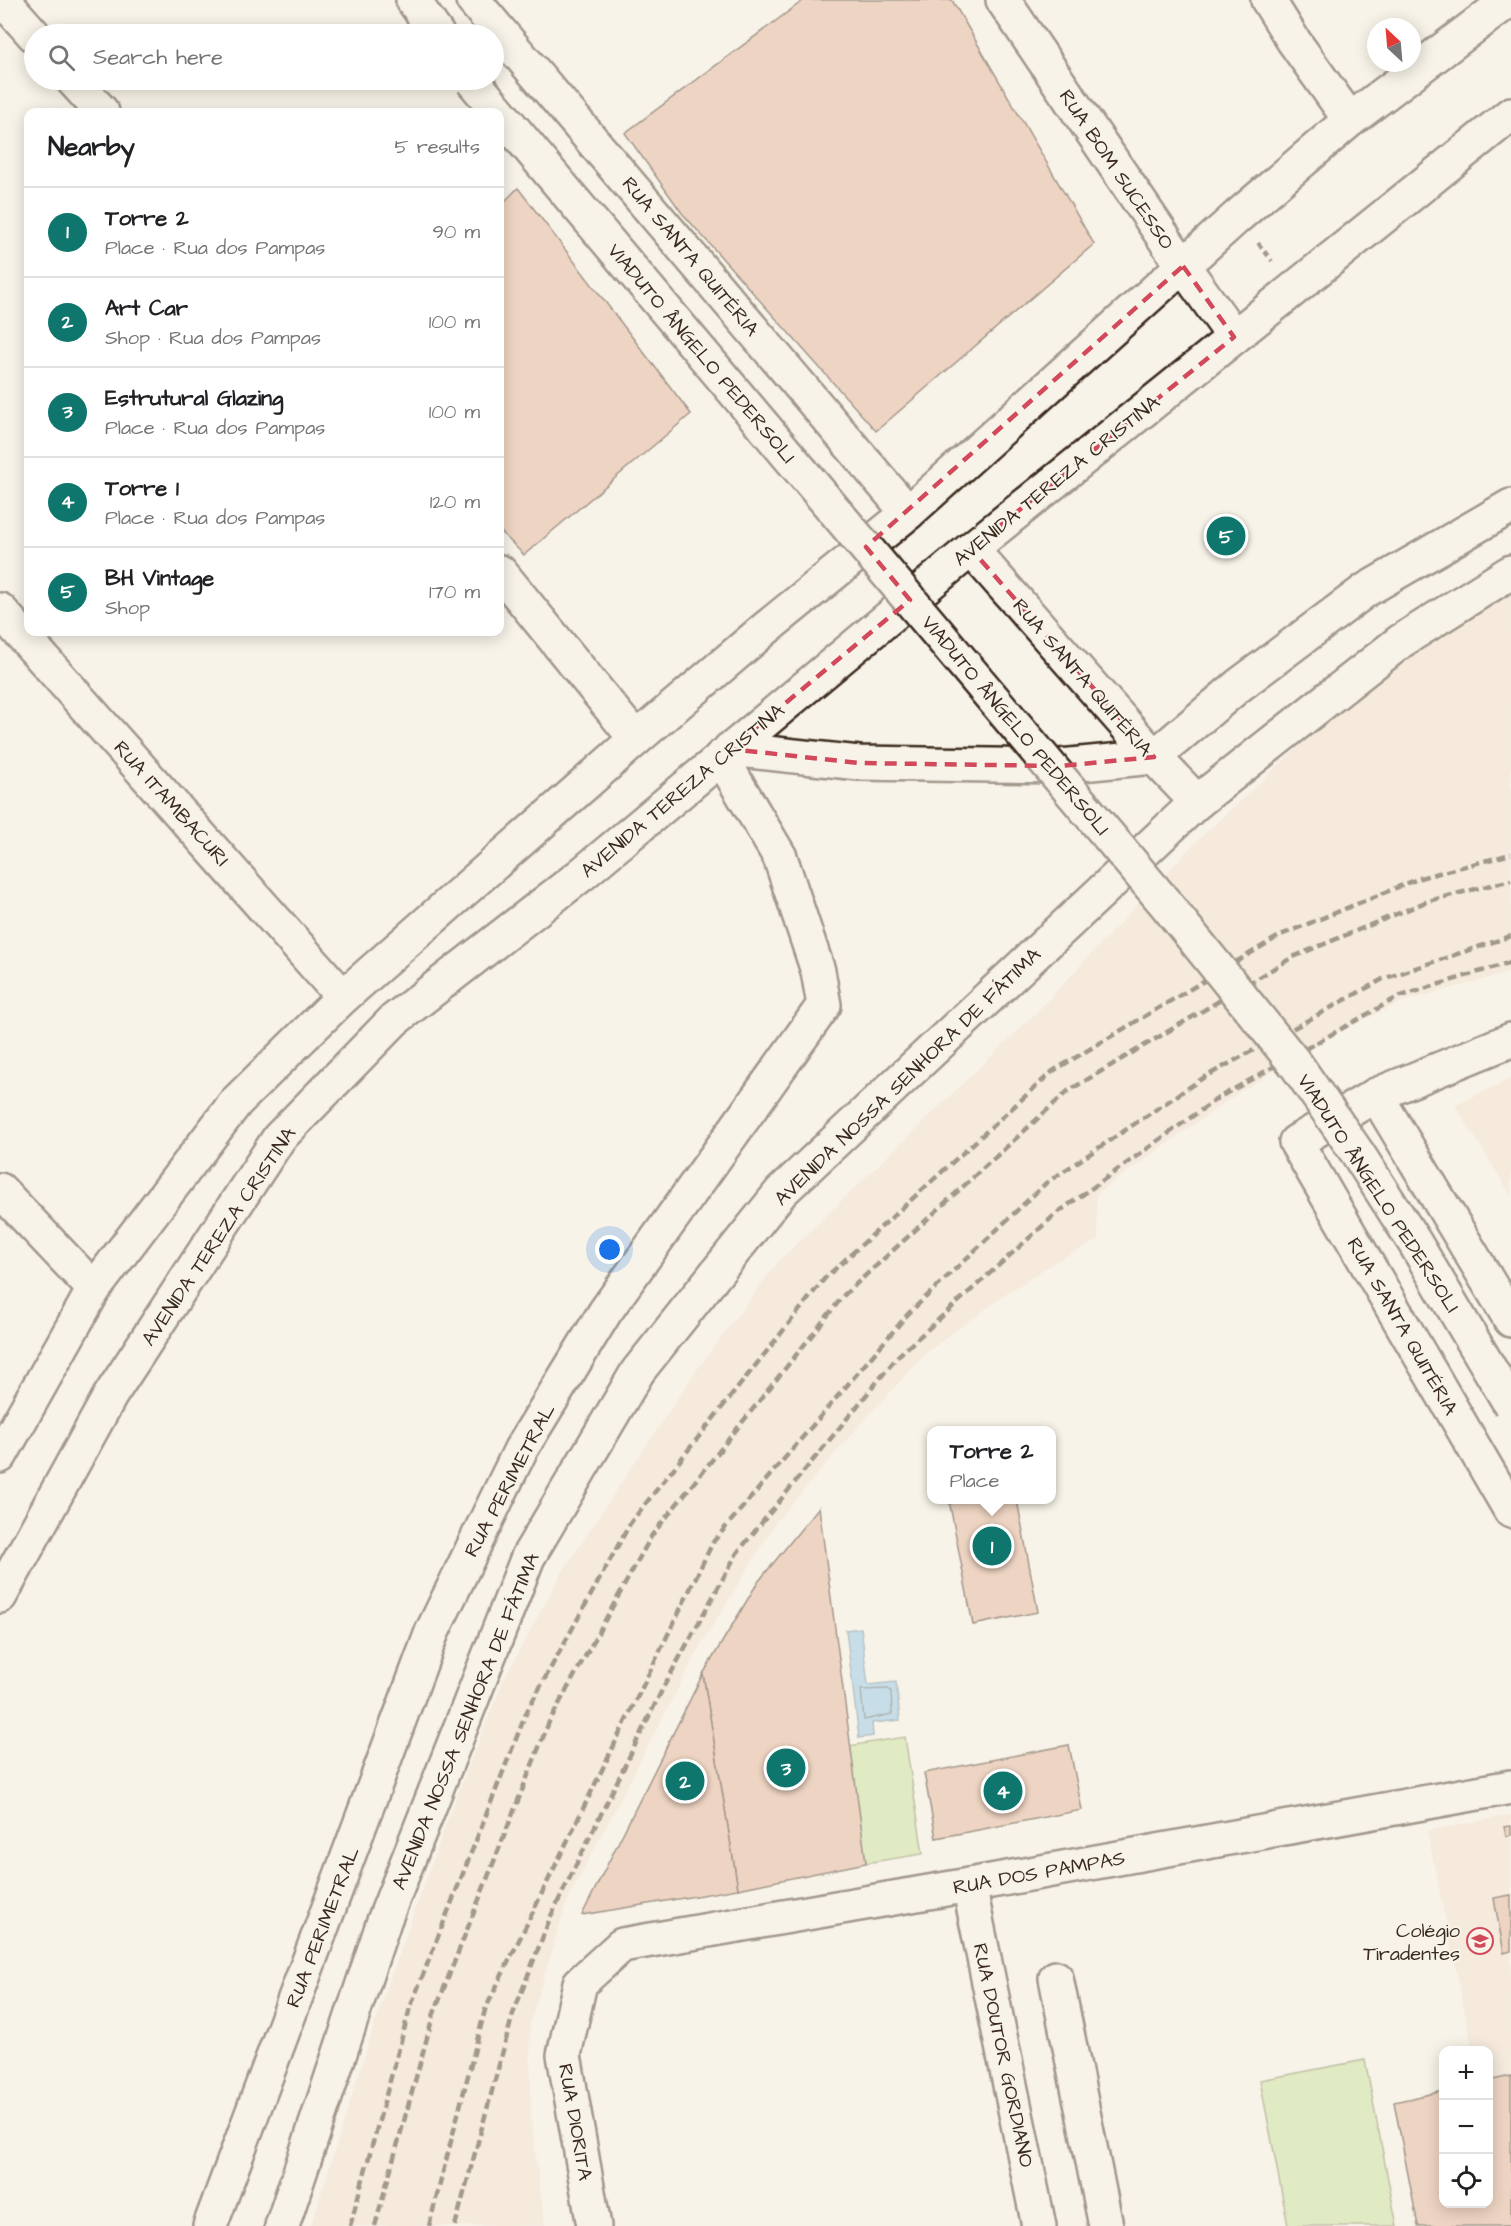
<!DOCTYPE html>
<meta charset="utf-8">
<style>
body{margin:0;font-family:"Architects Daughter",sans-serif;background:#f2f2f2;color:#202124}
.controls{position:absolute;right:18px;bottom:18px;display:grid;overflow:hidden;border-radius:12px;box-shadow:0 3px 15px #0003}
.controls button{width:54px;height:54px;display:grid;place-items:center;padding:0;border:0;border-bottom:2px solid #e0e0e0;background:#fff;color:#202124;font:30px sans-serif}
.compass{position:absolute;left:1367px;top:18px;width:54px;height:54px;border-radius:50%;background:#fff;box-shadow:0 3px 15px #0003;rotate:334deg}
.you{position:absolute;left:610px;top:1250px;width:21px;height:21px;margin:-15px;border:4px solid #fff;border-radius:50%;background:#1a73e8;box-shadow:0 0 0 9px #1a73e833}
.badge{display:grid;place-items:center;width:39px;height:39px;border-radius:50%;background:#0f766e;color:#fff;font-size:20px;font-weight:700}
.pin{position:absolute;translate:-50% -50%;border:3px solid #fff;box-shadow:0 2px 6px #0006}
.popup{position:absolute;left:927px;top:1426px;width:129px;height:78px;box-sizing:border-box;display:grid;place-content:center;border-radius:12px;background:#fff;filter:drop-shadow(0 2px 4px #0005);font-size:20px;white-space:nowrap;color:#757577}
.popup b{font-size:22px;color:#202124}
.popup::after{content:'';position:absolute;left:50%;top:100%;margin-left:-12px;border:12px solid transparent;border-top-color:#fff}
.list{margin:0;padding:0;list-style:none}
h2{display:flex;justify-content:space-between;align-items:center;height:78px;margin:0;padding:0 24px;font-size:26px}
h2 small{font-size:20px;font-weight:400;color:#757577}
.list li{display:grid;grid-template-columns:39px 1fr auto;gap:18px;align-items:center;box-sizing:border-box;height:90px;padding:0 24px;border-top:2px solid #e0e0e0}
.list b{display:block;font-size:22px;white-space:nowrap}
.list p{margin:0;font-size:20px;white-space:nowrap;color:#757577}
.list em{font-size:20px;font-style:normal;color:#757577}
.icon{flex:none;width:33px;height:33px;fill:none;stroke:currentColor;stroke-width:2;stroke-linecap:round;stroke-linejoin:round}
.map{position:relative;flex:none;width:1511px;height:2226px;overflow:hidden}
.search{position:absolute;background:#fff;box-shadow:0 3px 15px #0003;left:24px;top:24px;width:480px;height:66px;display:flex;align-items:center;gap:15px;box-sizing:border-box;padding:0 21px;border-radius:33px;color:#757577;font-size:22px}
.panel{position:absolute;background:#fff;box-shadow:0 3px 15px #0003;left:24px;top:108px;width:480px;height:528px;border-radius:12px}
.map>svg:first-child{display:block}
.built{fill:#f1dfcf}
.green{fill:#c3df97;stroke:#7f845a;stroke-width:1.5}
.water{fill:#8cc6eb;stroke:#6c8899;stroke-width:1.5}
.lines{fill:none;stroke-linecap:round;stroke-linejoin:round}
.shore{stroke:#5b6870;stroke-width:1.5}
.building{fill:#e3b096;stroke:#3b2a1e;stroke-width:1.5}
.minor-casing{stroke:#3b2a1e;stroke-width:38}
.major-casing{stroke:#3b2a1e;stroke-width:38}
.highway-casing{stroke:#3b2a1e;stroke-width:38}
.path{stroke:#3b2a1e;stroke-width:4;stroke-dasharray:6 4.5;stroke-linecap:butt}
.minor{stroke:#f7f3e8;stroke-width:33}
.major{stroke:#f7f3e8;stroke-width:33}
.highway{stroke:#f7f3e8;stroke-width:33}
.rail{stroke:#3b2a1e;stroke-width:4.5;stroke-dasharray:9 4.5;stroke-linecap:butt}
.minor-bridge-casing{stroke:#3b2a1e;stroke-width:38;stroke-linecap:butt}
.minor-bridge{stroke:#f7f3e8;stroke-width:33}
.marked{fill:none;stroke:#d1495b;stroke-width:4.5;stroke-dasharray:12 8;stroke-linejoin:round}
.labels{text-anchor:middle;stroke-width:4.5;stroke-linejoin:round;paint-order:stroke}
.street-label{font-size:20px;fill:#3b2a1e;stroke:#f7f3e8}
.poi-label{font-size:20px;fill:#3b2a1e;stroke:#f7f3e8;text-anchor:end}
</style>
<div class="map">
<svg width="1511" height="2226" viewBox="0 0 1511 2226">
<rect width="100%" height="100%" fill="#f7f3e8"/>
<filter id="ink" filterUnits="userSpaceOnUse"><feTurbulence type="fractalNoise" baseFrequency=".0167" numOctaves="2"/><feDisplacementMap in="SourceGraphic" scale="12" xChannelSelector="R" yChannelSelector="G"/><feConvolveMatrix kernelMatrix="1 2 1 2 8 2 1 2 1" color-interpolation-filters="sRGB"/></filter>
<g filter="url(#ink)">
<!-- built -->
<g class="built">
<path d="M1511 583V972L1402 1002 1345 1028 1241 1091 1096 1194 1098 1240 1058 1260 1009 1292 928 1351 856 1429 777 1521 700 1646 566 1903 530 2023 531 2121 545 2226H311L378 2013 447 1821 504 1679 561 1574 693 1375 778 1262 1035 1014 1197 841 1359 691Z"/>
<path d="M1511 1079V1195L1455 1105Z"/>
<path d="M1511 1815V2076L1489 2081 1488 2050H1473L1427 1831Z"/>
</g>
<!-- green -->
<g class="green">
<path d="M905 1737 923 1854 866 1863 848 1746Z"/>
<path d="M1365 2060 1397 2226H1288L1260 2080Z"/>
</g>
<!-- water -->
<path class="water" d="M861 1628 868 1685 896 1682 900 1720 872 1723 873 1736 859 1738 846 1630Z"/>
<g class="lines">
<!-- shore -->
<path class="shore" d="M888 1689 891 1691 892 1714 864 1720 861 1690Z"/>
</g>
<!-- building -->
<g class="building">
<path d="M804 0H952L1094 244 876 431 682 213 625 133Z"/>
<path d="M518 188 691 414 524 555 500 531V206Z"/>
<path d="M949 1500H1017L1038 1612 973 1625Z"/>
<path d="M819 1507 866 1863 738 1889 703 1674 758 1582Z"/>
<path d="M703 1674 738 1889 582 1915Z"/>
<path d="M1069 1745 1082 1810 936 1838 924 1773Z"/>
<path d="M1511 1826V1835L1506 1836 1504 1827Z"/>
<path d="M1511 1895V1951L1504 1953 1494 1898Z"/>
<path d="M1511 2076V2226H1418L1394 2102 1444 2091V2204H1488V2081Z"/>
</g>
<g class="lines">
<defs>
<g id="minor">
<path d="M3 0 34 35"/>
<path d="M413 0 437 34"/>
<path d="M473 0 908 513"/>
<path d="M1003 0 1183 266 1234 337"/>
<path d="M1268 0 1293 40 1350 120"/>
<path d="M73 80 102 112"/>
<path d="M971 549 1154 757 1197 802"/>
<path d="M500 572 636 739"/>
<path d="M0 610 343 997"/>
<path d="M730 749 859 763 1060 766 1154 757"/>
<path d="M1154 757 1238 686 1366 590 1511 506"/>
<path d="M1511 1040 1376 1095 1296 1142 1511 1511"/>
<path d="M1376 1095 1511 1320"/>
<path d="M0 1190 94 1289"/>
<path d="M969 1885 1039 2226"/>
<path d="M1056 1978 1106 2226"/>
<path d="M210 2226 432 1632 521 1449 605 1312 824 1005 818 971 780 857 721 757"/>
<path d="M594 2226 564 2055 580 1983 622 1945 969 1885 1511 1787"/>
</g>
<path id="major" d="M282 2226 384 1921 528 1557 638 1371 781 1192 1197 802 1401 641 1511 572"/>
<g id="highway">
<path d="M0 1456 94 1289 236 1102 343 997 636 739 765 629 908 513 1238 216 1350 120 1509 0"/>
<path d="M0 1596 110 1396 279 1138 394 1020 581 875 971 549 1511 114"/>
</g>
</defs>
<!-- minor casing -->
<use href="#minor" class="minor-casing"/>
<!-- major casing -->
<use href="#major" class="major-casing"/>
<!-- highway casing -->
<use href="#highway" class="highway-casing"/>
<!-- path -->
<path class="path" d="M1258 243 1272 261"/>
<!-- minor -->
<use href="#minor" class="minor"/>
<!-- major -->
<use href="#major" class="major"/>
<!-- highway -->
<use href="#highway" class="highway"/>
<!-- rail -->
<g class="rail">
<path d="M350 2226 410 2008 527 1711 631 1522 825 1278 1053 1071 1281 935 1420 878 1511 854"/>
<path d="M375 2226 433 2016 549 1722 652 1535 844 1295 1068 1091 1293 957 1428 901 1511 880"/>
<path d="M429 2226 485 2010 713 1542 908 1314 1046 1183 1203 1078 1383 979 1511 936"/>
<path d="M455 2226 513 2014 550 1918 664 1686 737 1553 899 1355 1057 1213 1218 1098 1398 997 1511 962"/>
</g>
<defs>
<path id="minor-bridge" d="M472 80 1165 903 1297 1066 1358 1154 1415 1243 1511 1405"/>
</defs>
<!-- minor-bridge casing -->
<use href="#minor-bridge" class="minor-bridge-casing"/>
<!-- minor-bridge -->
<use href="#minor-bridge" class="minor-bridge"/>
</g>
</g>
<!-- marked area -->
<path d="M0 0H1511V2226H0ZM1183 266 1234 337 971 549 1154 757 1060 766 859 763 730 749 910 600 866 547Z" fill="#f7f3e8" fill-opacity=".55" fill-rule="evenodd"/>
<path class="marked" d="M1183 266 1234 337 971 549 1154 757 1060 766 859 763 730 749 910 600 866 547Z"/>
<!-- icons -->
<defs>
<symbol id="school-ring" viewBox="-11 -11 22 22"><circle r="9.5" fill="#f7f3e8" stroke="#d1495b" stroke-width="1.5"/><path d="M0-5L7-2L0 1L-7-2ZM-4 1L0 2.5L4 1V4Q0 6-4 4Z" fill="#d1495b"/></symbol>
</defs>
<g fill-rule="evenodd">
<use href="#school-ring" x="1465" y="1926" width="30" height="30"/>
</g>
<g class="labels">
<!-- street labels -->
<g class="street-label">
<text transform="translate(1117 169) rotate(56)" y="7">RUA BOM SUCESSO</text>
<text transform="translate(691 256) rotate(50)" y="7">RUA SANTA QUITÉRIA</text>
<text transform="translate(702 353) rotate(50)" y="7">VIADUTO ÂNGELO PEDERSOLI</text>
<text transform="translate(1056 480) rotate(-39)" y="7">AVENIDA TEREZA CRISTINA</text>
<text transform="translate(1083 677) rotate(49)" y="7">RUA SANTA QUITÉRIA</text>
<text transform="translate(1016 725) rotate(50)" y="7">VIADUTO ÂNGELO PEDERSOLI</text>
<text transform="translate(682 790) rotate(-40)" y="7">AVENIDA TEREZA CRISTINA</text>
<text transform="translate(172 803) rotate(48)" y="7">RUA ITAMBACURI</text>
<text transform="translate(907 1076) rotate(-44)" y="7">AVENIDA NOSSA SENHORA DE FÁTIMA</text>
<text transform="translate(1379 1193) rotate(57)" y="7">VIADUTO ÂNGELO PEDERSOLI</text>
<text transform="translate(218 1236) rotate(-56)" y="7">AVENIDA TEREZA CRISTINA</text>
<text transform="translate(1403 1326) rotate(60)" y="7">RUA SANTA QUITÉRIA</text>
<text transform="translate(509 1480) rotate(-62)" y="7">RUA PERIMETRAL</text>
<text transform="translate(465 1721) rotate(-68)" y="7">AVENIDA NOSSA SENHORA DE FÁTIMA</text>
<text transform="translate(1039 1872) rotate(-10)" y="7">RUA DOS PAMPAS</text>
<text transform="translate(322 1927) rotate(-69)" y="7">RUA PERIMETRAL</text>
<text transform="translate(1004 2055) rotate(78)" y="7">RUA DOUTOR GORDIANO</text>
<text transform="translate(576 2122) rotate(80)" y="7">RUA DIORITA</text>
</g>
<!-- poi labels -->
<g class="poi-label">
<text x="1460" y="1937">Colégio<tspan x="1460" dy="23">Tiradentes</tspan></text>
</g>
</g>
</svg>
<div class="controls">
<button>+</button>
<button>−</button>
<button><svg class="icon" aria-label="locate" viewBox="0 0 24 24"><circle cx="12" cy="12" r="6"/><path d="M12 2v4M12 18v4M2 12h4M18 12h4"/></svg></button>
</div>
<svg class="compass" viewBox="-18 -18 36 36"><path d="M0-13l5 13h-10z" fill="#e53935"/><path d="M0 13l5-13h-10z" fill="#757577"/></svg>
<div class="you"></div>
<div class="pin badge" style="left:992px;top:1546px">1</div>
<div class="popup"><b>Torre 2</b>Place</div>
<div class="pin badge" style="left:685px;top:1781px">2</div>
<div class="pin badge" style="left:786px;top:1768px">3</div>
<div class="pin badge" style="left:1003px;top:1791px">4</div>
<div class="pin badge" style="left:1226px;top:536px">5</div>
<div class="search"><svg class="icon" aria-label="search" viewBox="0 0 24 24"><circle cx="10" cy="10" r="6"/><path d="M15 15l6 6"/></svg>Search here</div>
<section class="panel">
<h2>Nearby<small>5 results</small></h2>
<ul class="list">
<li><span class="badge">1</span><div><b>Torre 2</b><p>Place · Rua dos Pampas</p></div><em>90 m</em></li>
<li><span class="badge">2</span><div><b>Art Car</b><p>Shop · Rua dos Pampas</p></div><em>100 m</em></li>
<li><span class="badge">3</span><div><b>Estrutural Glazing</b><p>Place · Rua dos Pampas</p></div><em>100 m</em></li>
<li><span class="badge">4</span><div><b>Torre 1</b><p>Place · Rua dos Pampas</p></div><em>120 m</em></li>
<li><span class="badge">5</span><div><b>BH Vintage</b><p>Shop</p></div><em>170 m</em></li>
</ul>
</section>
</div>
